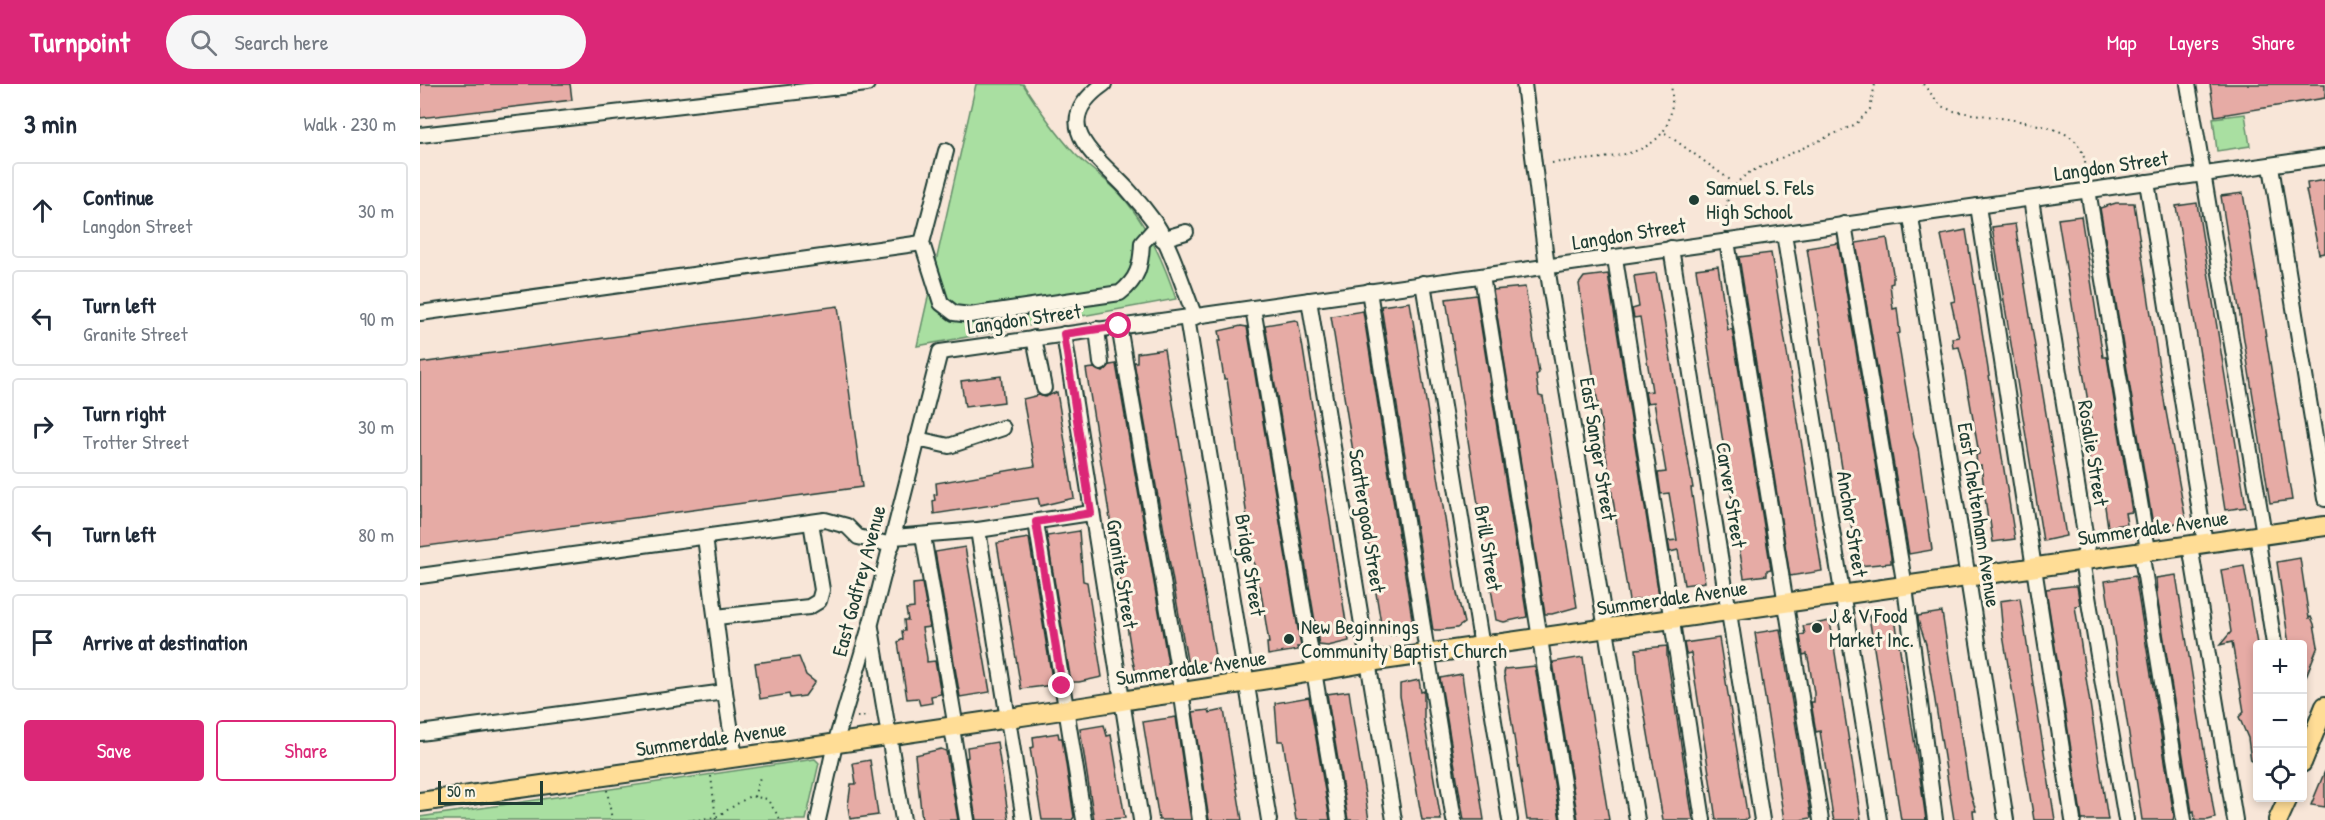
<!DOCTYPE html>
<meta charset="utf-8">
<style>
body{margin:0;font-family:"Patrick Hand",sans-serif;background:#f6f6f7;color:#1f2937}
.controls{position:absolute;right:18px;bottom:18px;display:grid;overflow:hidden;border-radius:6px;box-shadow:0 3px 9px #0003}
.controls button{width:54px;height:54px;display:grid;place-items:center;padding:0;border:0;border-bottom:2px solid #e0e1e3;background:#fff;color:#1f2937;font:30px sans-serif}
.scale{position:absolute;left:18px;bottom:15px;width:105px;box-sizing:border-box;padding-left:6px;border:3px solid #1f3d34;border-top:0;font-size:16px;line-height:21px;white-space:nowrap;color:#1f3d34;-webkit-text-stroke:4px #fcf5e5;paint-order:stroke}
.stop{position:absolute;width:18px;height:18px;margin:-14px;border:4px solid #db2777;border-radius:50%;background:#fff}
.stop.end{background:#db2777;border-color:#fff;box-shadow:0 2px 6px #0008}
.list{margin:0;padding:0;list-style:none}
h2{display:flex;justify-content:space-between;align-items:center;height:78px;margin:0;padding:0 24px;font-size:26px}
h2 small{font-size:20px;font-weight:400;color:#747a83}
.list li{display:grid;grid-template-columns:39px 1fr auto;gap:18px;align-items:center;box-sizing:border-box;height:96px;margin:0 12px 12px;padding:0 12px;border:2px solid #e0e1e3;border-radius:6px}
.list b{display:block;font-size:22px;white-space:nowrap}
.list p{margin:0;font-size:20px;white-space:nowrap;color:#747a83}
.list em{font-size:20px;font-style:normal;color:#747a83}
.actions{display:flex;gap:12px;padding:18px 24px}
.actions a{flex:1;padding:14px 0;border:2px solid #db2777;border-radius:6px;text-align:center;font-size:21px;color:#db2777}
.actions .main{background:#db2777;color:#fff}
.icon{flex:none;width:33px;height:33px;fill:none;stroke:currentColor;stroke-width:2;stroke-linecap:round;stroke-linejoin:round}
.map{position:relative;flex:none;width:1905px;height:736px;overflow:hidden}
header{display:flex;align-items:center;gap:36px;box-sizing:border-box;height:84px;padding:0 30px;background:#db2777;color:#fff}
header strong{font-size:28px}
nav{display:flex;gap:33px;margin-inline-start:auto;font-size:21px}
.search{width:420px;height:54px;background:#f6f6f7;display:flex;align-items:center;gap:15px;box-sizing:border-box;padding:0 21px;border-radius:33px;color:#747a83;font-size:22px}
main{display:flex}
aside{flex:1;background:#fff}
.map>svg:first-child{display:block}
.green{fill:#a9dfa1;stroke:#648e6a;stroke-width:1.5}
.building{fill:#e6aba5;stroke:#1f3d34;stroke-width:1.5}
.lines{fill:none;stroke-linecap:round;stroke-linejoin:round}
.minor-casing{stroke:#1f3d34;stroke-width:18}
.major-casing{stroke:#1f3d34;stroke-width:22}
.path{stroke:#1f3d34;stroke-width:2;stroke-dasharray:1.5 4.5;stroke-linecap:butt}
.minor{stroke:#fcf5e5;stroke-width:14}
.major{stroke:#ffdd96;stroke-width:18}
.route{stroke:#db2777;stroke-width:8}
.poi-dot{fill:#1f3d34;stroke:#fcf5e5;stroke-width:2}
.labels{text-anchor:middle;stroke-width:6;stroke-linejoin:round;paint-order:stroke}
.street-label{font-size:21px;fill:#1f3d34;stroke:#fcf5e5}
.poi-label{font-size:21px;fill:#1f3d34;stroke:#fcf5e5;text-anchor:start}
</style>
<header>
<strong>Turnpoint</strong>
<div class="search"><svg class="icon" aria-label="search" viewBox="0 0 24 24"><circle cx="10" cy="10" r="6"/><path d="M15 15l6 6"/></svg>Search here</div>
<nav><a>Map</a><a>Layers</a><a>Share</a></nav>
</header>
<main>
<aside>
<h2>3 min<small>Walk · 230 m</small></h2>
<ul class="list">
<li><svg class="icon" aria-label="ahead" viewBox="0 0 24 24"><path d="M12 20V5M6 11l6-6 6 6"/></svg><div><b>Continue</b><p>Langdon Street</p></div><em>30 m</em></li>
<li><svg class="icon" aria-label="left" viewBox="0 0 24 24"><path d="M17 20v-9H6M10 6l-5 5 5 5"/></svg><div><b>Turn left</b><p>Granite Street</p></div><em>90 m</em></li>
<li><svg class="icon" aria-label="right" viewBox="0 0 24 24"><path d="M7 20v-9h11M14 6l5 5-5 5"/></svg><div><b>Turn right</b><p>Trotter Street</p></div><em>30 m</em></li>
<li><svg class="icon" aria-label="left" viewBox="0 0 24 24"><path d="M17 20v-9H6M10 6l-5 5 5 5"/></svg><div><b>Turn left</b></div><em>80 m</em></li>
<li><svg class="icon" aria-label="arrive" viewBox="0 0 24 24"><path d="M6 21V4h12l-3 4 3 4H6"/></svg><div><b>Arrive at destination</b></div></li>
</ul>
<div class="actions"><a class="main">Save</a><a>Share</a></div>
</aside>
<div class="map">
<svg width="1905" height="736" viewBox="0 0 1905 736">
<rect width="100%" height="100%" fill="#f8e6d8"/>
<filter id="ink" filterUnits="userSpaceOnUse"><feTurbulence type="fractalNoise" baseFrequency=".0167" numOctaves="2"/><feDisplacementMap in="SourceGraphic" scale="12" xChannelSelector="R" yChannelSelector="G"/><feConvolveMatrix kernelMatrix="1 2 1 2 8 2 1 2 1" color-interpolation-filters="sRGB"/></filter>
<g filter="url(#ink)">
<!-- green -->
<g class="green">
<path d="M556 0H603C619 25 635 48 655 70 669 84 686 95 700 110 726 139 744 178 756 215L497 262Z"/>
<path d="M1825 30 1830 62 1797 67 1793 34Z"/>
<path d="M395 675 399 679 386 736H0V733Z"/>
</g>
<!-- building -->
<g class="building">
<path d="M0 0H150L152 16 0 34Z"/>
<path d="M1790 0H1905V14L1795 32Z"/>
<path d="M1905 96V169L1899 170 1886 106H1888L1887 99Z"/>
<path d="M1823 109 1872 416 1850 419 1801 112Z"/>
<path d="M1696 119H1714L1745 322 1766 437 1743 442 1733 441 1680 124Z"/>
<path d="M1777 119 1826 423 1805 426 1756 122Z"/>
<path d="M1661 132 1683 273H1687L1712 428 1705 429 1707 440 1688 443 1684 416 1674 418 1669 386V362L1675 361 1638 135Z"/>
<path d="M1595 140 1646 452 1623 457 1572 143Z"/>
<path d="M1546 146 1595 455 1573 458 1570 437H1568L1561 381 1557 382 1556 371 1559 370 1544 283 1539 263 1533 264 1532 254 1539 253 1531 218 1535 217 1521 151Z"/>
<path d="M1467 154 1473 189V199L1470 200 1473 225 1477 224 1480 249 1477 250 1494 353 1498 364 1512 466 1489 470 1436 159Z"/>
<path d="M1418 159 1471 473V479L1438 482 1436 472 1387 164Z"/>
<path d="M1351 169 1402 487 1370 492 1319 173Z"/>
<path d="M1298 182 1308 246 1312 245 1351 485 1347 486V491L1324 494 1276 185Z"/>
<path d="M1236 189 1273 404H1271L1285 498 1264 501 1258 466 1250 468 1248 457 1257 456 1249 409 1241 410 1238 389 1246 388 1234 318 1227 319 1225 308 1232 307 1220 233 1214 234 1212 225 1219 223 1214 192Z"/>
<path d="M1188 190 1239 512 1209 517 1159 200 1164 193Z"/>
<path d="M1105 203 1119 289 1116 291 1119 312 1123 313 1157 523 1132 530H1125L1073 206Z"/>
<path d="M1056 211 1107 533 1084 538 1076 536 1026 215Z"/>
<path d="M990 218 1037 509 1044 539 1037 544 1020 546H1013L961 222Z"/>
<path d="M418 222 442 403 0 463V279Z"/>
<path d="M943 227 994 547 986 550 963 552 911 232Z"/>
<path d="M875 236 878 237 883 265 929 557 908 562 899 561 845 241Z"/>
<path d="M821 242 827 243 881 563H877L878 566 848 571 847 559H849L840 502H837L807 295H804L798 257H801L799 247Z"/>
<path d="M744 265 796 578 768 582 714 278H717V269Z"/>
<path d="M696 280 749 585 722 590H716L712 573 666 285 674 284 683 288 690 281Z"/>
<path d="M581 292 584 318 545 323 541 297Z"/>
<path d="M637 308 654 414 620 422 618 414 514 430 513 417 515 416 514 411 517 410 516 399 615 382 603 315 619 311 625 313Z"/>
<path d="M659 447 663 497 667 498 682 593 659 598H651L627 452Z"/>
<path d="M609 454 633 601 601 605 577 459Z"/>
<path d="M545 463 570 608 540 613 515 468Z"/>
<path d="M1880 474 1889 534 1891 533 1894 540 1898 562 1883 600 1882 561H1869L1857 478Z"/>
<path d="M1824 482 1838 566V676L1831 677 1828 654 1819 633 1824 628 1812 558 1800 561 1811 548 1801 486Z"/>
<path d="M1756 491 1795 734 1788 736H1775L1774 727 1772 728 1737 512 1736 494Z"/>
<path d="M1715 492 1754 732 1753 736H1722L1717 701 1685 497Z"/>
<path d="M502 499 510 543 502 544 507 574V578L515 577 521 610 511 612 512 619 500 621 498 614 487 615 478 558 483 555 482 547H485L484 536H488L486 525 494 524 493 500Z"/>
<path d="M1651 502H1657L1660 521 1655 522 1688 736H1662L1626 505Z"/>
<path d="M1600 514 1613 600 1635 736H1614L1583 551 1580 517Z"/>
<path d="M1474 528 1501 700 1506 736H1481L1449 532Z"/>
<path d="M1522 528 1549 704 1556 727H1553L1554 736H1534L1506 560 1498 536V532Z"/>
<path d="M1410 537 1435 696 1441 736H1414L1413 733 1400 647 1396 648 1391 618H1394V609L1389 579 1387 570 1383 571 1380 551 1385 550 1383 542Z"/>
<path d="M1360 545 1391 734 1380 736H1364L1335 549Z"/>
<path d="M1299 554 1328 735 1321 736H1296L1271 569 1266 570 1264 559Z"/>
<path d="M1247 562V572L1273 736H1243L1218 592 1216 565Z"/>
<path d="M379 573 386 591 395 598 385 612 370 614 369 610 340 615 335 579Z"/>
<path d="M1163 573 1166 596 1189 736H1158L1133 578Z"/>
<path d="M1115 582 1140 736H1107L1105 723 1084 589 1085 585Z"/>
<path d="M1042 590 1047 626 1064 736H1044L1020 594Z"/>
<path d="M999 596 1001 608 1004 607V636L1021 736H1002L980 612V600Z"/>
<path d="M929 607 934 641 949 736H928L907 610Z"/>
<path d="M889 613 910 736H876L863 657H858L855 619Z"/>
<path d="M789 626 790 629 804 626 822 736H789L773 628Z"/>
<path d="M756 633 771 736H739L723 638Z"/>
<path d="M684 641 687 652 691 651 705 734 674 736 660 645Z"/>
<path d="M638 649 639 654H642L654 733 652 736H622L610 664 614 663 613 653Z"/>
<path d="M577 658 589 736H556L546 674 548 673 547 663Z"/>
<path d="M521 665 526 667 538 736H502L495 671Z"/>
<path d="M450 676 458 731 430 735 428 722 431 700H436L433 679Z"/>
<path d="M1905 687V723L1891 721Z"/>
</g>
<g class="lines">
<defs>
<g id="minor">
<path d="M684 0C624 42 680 74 710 108 719 118 728 129 736 140 750 160 765 208 775 233"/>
<path d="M1104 0 1127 183 1217 736"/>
<path d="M1768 0 1844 450"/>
<path d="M0 51 447 0"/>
<path d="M526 67 502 159 521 219 534 229 550 231 700 209C718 195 721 182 722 159L737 142"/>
<path d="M1851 82 1905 415"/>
<path d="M1727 98 1785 459"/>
<path d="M1668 106 1728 466"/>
<path d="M1611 115 1667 462 1662 477 1706 736"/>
<path d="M1558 122 1653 736"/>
<path d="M1491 133 1586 736"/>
<path d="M1424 140 1485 503 1515 736"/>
<path d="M1364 150 1459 736"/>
<path d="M742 155 766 148"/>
<path d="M1307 157 1401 736"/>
<path d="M1251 164 1342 736"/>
<path d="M1195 174 1283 736"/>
<path d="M1062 192 1149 736"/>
<path d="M1003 199 1090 736"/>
<path d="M949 207 1034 736"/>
<path d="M889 216 974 736"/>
<path d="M833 224 919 736"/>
<path d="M0 229 502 159"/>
<path d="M767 234 849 736"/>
<path d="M699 242 758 585 780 736"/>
<path d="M677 245 681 279"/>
<path d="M644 250 721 736"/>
<path d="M614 254 624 304"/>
<path d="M497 355 529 362 583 344"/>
<path d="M616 438 664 736"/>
<path d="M558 446 604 736"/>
<path d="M1837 451 1854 560"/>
<path d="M503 452 536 644"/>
<path d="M285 453 305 608"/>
<path d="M474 453 558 446 671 429"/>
<path d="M1770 461 1815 736"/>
<path d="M1721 467 1764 736"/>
<path d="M0 492 405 436 427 442 438 453 472 461"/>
<path d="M296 533 389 523 399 517 402 506 391 438"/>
<path d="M451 544 483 736"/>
<path d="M532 644 547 736"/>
<path d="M0 649 305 608 315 674"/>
<path d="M398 736 415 660 451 539 520 268 1905 73"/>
</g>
<g id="major">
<path d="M1882 679 1905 622"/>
<path d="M0 718C234 685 468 653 701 617 784 604 867 594 949 578L1905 442"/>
<path d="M1858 736 1868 714"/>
</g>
</defs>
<!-- minor casing -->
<use href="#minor" class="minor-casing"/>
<!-- major casing -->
<use href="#major" class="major-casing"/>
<!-- path -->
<g class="path">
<path d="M1503 0 1521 22 1533 27C1561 32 1636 38 1654 56 1664 65 1665 78 1667 90"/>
<path d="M1245 49 1313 98"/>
<path d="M1132 79C1188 72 1262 79 1251 0"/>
<path d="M1304 141C1307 115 1307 104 1330 88L1436 40 1450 25 1455 0"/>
<path d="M437 633 449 632"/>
<path d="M291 692 296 736"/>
<path d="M187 706 192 736"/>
<path d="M334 713 341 690"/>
<path d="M273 736 296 733 330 712 347 715 361 736"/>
</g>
<!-- minor -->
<use href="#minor" class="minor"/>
<!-- major -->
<use href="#major" class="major"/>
</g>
</g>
<g class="lines" filter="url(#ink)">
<!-- route -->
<path class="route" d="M642 602 616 438 671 429 644 250 699 242"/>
</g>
<!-- markers -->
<g class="poi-dot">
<circle cx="1274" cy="116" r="6"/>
<circle cx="1397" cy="544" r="6"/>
<circle cx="869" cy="555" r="6"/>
</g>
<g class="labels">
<!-- street labels -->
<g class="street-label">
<text transform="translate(1691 82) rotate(-8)" y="7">Langdon Street</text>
<text transform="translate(1209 150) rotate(-9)" y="7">Langdon Street</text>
<text transform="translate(604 235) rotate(-8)" y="7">Langdon Street</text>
<text transform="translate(1178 365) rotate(81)" y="7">East Sanger Street</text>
<text transform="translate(1673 369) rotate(81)" y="7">Rosalie Street</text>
<text transform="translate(1311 411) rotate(81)" y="7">Carver Street</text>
<text transform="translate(1559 431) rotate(81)" y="7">East Cheltenham Avenue</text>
<text transform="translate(947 437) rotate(81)" y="7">Scattergood Street</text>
<text transform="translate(1432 440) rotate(81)" y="7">Anchor Street</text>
<text transform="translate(1733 444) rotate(-8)" y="7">Summerdale Avenue</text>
<text transform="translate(1068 464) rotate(81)" y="7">Brill Street</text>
<text transform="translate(830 481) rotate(81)" y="7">Bridge Street</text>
<text transform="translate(702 490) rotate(81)" y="7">Granite Street</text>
<text transform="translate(439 497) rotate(-75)" y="7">East Godfrey Avenue</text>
<text transform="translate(1252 514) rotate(-8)" y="7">Summerdale Avenue</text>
<text transform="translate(771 584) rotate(-8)" y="7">Summerdale Avenue</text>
<text transform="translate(291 655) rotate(-8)" y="7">Summerdale Avenue</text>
</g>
<!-- poi labels -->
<g class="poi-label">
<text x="1286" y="111">Samuel S. Fels<tspan x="1286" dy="24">High School</tspan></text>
<text x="1409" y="539">J &amp; V Food<tspan x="1409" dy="24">Market Inc.</tspan></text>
<text x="881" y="550">New Beginnings<tspan x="881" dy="24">Community Baptist Church</tspan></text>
</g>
</g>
</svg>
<div class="controls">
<button>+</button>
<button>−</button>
<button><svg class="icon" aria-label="locate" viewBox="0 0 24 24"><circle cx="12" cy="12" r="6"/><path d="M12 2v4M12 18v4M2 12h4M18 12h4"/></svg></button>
</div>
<div class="scale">50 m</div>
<div class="stop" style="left:699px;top:242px"></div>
<div class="stop end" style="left:642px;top:602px"></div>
</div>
</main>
